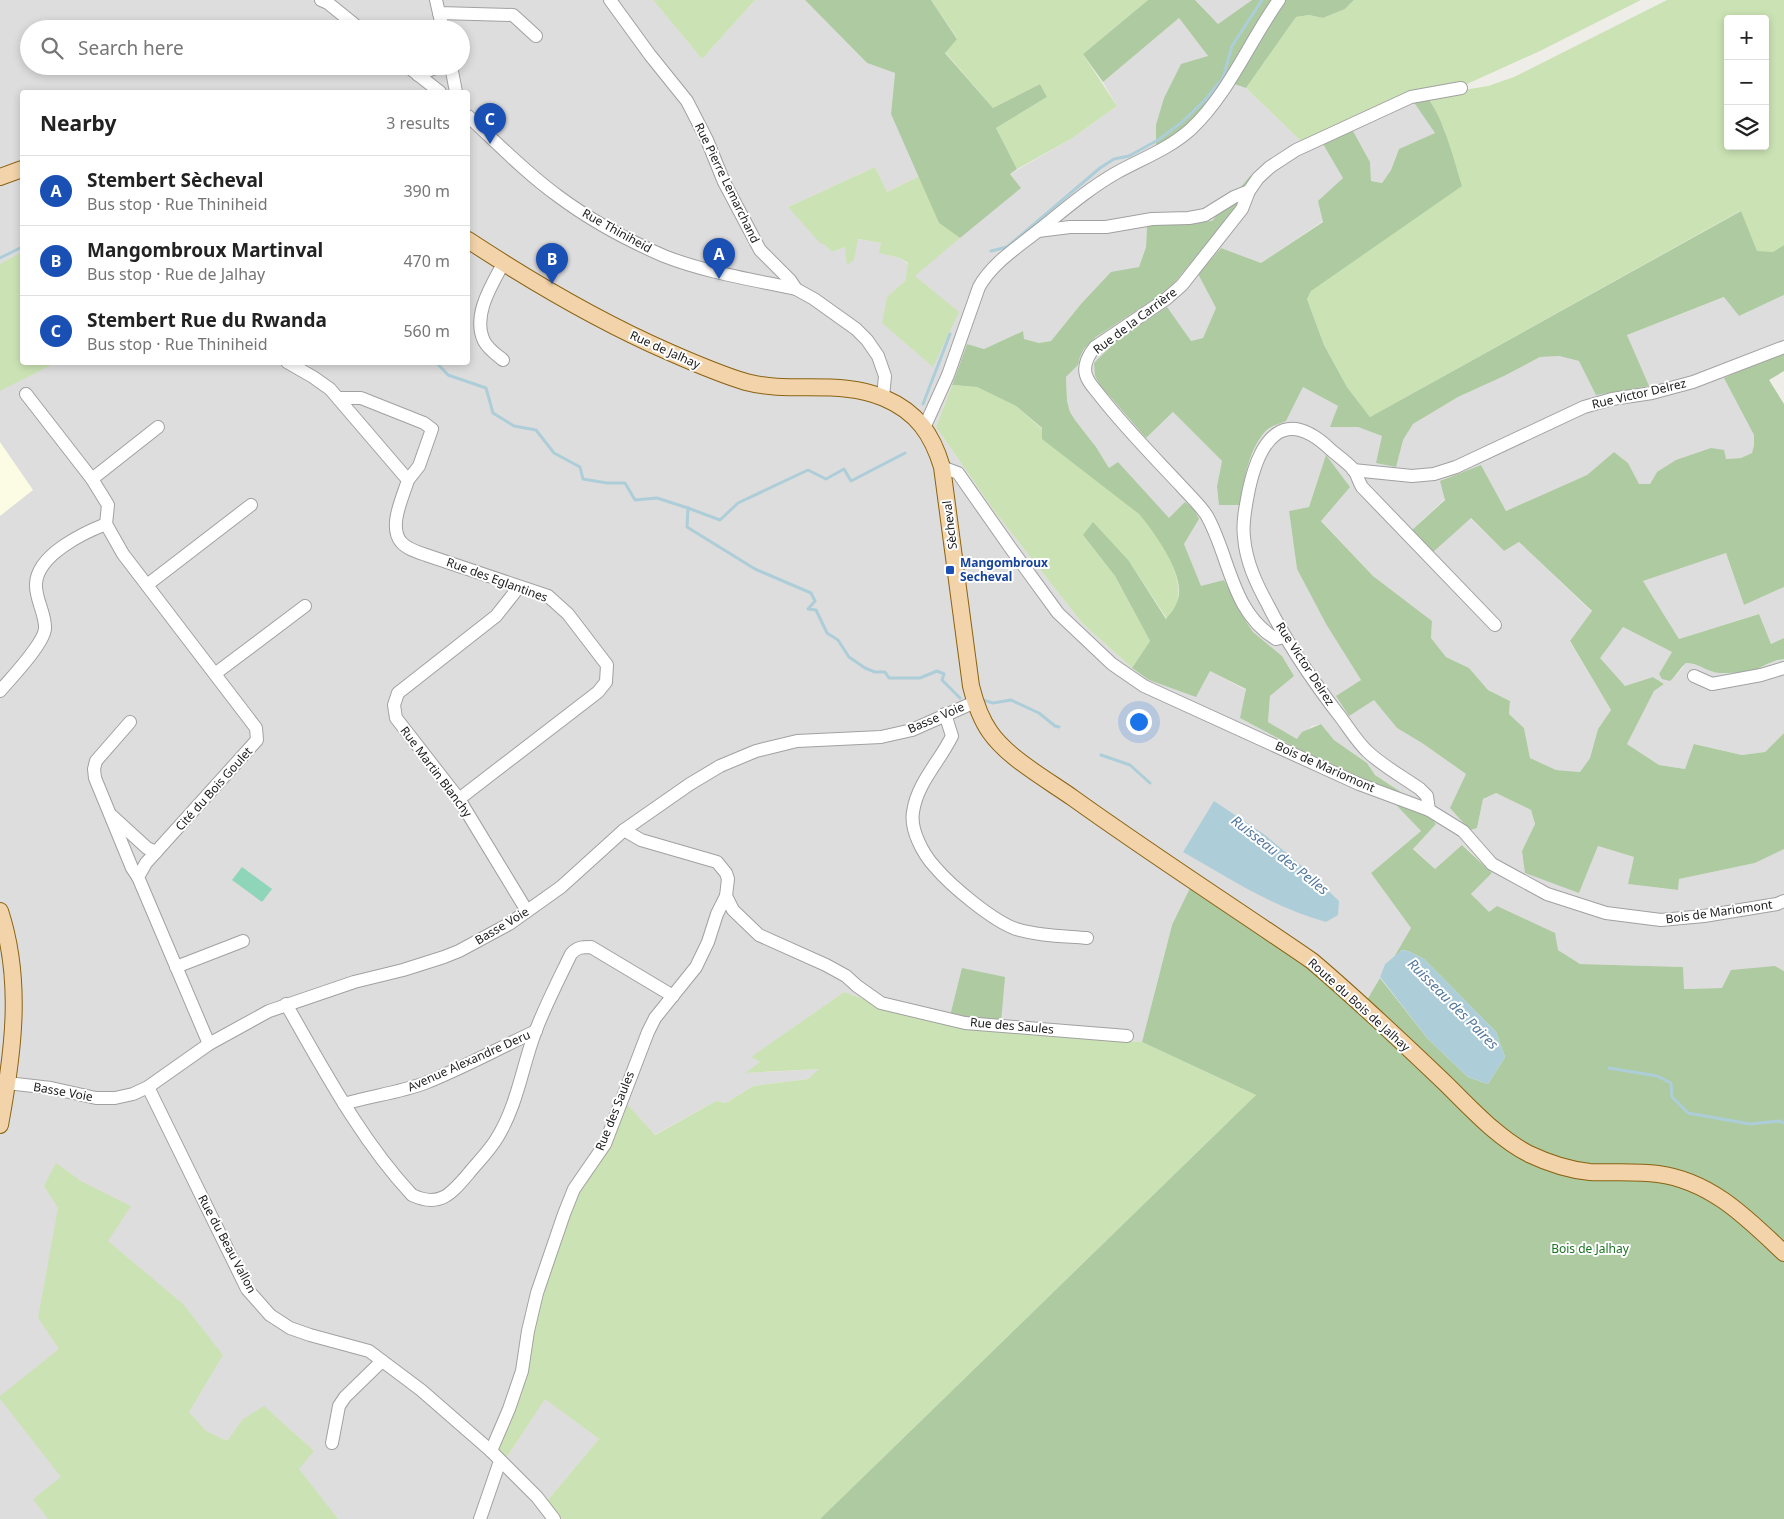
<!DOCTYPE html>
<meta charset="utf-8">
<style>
body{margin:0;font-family:"Noto Sans",sans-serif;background:#f2f2f2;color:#222}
.controls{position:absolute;right:15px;top:15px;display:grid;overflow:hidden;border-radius:5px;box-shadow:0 2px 8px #0003}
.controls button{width:45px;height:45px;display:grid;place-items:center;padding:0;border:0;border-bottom:1px solid #e0e0e0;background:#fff;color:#222;font:25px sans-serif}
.you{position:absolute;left:1138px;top:721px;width:18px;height:18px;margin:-12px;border:4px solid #fff;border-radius:50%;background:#1a73e8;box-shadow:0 0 0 8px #1a73e833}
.badge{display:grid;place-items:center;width:32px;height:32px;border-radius:50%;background:#b45309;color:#fff;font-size:16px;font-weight:700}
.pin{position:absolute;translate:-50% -41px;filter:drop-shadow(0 1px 2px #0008)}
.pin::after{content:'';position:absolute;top:26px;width:18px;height:15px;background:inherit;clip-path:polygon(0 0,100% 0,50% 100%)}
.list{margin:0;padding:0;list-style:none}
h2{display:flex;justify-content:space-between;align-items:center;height:65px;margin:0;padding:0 20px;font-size:21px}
h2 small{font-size:16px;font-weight:400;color:#767676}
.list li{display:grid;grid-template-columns:32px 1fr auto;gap:15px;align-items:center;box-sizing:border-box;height:70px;padding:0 20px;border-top:1px solid #e0e0e0}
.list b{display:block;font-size:19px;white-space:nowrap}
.list p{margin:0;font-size:16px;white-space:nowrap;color:#767676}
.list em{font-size:16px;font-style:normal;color:#767676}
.icon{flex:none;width:28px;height:28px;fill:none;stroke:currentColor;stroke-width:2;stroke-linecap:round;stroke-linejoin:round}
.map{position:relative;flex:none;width:1784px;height:1519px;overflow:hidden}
.search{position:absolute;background:#fff;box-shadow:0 2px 8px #0003;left:20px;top:20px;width:450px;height:55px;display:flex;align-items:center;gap:12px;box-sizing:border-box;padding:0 18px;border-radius:28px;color:#767676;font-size:19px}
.panel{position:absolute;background:#fff;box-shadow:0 2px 8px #0003;left:20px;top:90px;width:450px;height:275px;border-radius:5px}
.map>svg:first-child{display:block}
.residential{fill:#dedddd;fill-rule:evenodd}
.education{fill:#fcfce4}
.grass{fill:#cbe3b4;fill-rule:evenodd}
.forest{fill:#adcaa1}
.pitch{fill:#8fd5ba}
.water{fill:#adced8}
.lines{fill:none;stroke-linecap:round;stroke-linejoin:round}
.stream{stroke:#adced8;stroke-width:3}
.minor-casing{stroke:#a1a1a1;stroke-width:14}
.major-casing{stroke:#8a6312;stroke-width:18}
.minor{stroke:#fff;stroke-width:12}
.major{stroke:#f2d3aa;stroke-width:16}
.transit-dot{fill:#1a4fb4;stroke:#fff;stroke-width:2}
.labels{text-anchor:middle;stroke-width:4;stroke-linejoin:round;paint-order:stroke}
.street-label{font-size:12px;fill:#202020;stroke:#fff}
.transit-label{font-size:12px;font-weight:bold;fill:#164399;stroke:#fff;text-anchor:start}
.park-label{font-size:12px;fill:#197321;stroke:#fff}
.water-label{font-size:14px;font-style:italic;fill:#54799e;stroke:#fff}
</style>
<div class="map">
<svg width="1784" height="1519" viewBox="0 0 1784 1519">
<rect width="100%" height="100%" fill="#efede8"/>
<!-- residential -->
<g class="residential">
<path d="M0 0H653L702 59 755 0H805L867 63 895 73 891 114 920 176 887 192 875 167 788 207 832 252 845 247 854 260 857 239 881 243 880 253 900 258 908 264 905 281 887 297 914 276 1020 188 1010 174 1071 139 1117 106 1103 82 1179 18 1208 56 1234 84 1246 88 1302 142 1250 176 1212 221 1147 226 1146 246 1139 267 1081 304 1051 341 1039 343 1023 339 1022 331 984 349 967 344 936 427 995 512 1082 623 1132 668 1149 680 1210 671 1246 690 1241 718 1298 749 1378 786 1421 831 1371 873 1411 928 1394 957 1385 964 1380 978 1364 1005 1172 925 1142 1042 966 1028 917 1018 844 992 752 1057 760 1062 746 1073 820 1069 808 1079 753 1086 726 1103 716 1101 654 1135 627 1104 506 1459 545 1398 599 1439 547 1501 562 1519H0ZM29 29H461V66H29ZM22 92H468V362H22Z"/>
<path d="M1195 0H1252L1218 24Z"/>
<path d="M1414 100 1435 133 1399 149 1391 170 1382 183 1371 181 1370 162 1353 131 1343 178 1319 201 1323 221 1261 263 1221 248 1198 274 1216 308 1203 338 1192 341 1146 438 1173 412 1222 461 1217 486 1240 505 1242 491 1255 447 1260 438 1270 427 1286 421 1303 387 1338 406 1331 427H1358L1382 436 1403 440 1413 424 1458 397 1504 376 1540 357 1559 356 1579 361 1648 386 1627 335 1725 297 1739 316 1784 295V351L1725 378 1754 435V445L1752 453 1741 458 1726 459 1657 472 1650 484H1638L1628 463 1614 452 1587 475 1506 511 1481 465 1412 530 1432 552 1470 518 1504 551 1519 542 1592 612 1570 642 1611 710 1598 729 1590 758 1580 772 1556 770 1530 758 1524 728 1509 714 1510 701 1488 690 1469 668 1446 657 1431 638 1432 621 1373 576 1321 520 1326 456 1309 507 1289 511 1297 569 1326 624 1361 680 1336 697 1374 699 1397 728 1422 743 1466 774 1477 828 1483 799 1496 793 1531 810 1535 824 1522 851 1579 893 1598 846 1634 857 1628 884 1677 890 1679 879 1755 863 1784 849V971L1775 966 1722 988 1683 989V967L1580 964 1558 950 1489 913 1471 894 1492 873 1463 845 1435 869 1413 848 1436 824 1422 806 1375 775 1367 763 1334 740 1321 724 1312 726 1297 739 1268 722 1270 696 1294 676 1282 656 1253 632 1245 620 1224 580 1201 587 1184 544 1199 519H1169L1118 462 1109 468 1096 447 1075 420 1070 412 1067 401 1066 377 1078 365 1080 357 1084 349 1096 337 1160 295 1175 282 1263 176 1280 163Z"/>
<path d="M1726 553 1744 605 1784 587V638L1771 644 1758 614 1679 639 1643 581Z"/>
<path d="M1623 627 1672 652 1659 674 1676 676 1686 663 1703 666 1713 672 1753 671 1777 660 1784 659V733L1765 752 1742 755 1695 744 1685 769 1659 765 1627 744 1654 691 1664 684 1653 677 1625 686 1599 658Z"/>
</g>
<!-- education -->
<path class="education" d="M0 442 33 490 0 516Z"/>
<!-- grass -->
<g class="grass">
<path d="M653 0H755L702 59Z"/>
<path d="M931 0H1148L1083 54 1117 106 1071 139 1017 169 996 128 1047 97 1040 84 993 108 945 52 957 38Z"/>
<path d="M1354 0H1641L1540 51 1467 84 1420 89 1302 142 1246 88 1296 17 1309 15 1323 18 1345 9Z"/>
<path d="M1667 0H1784V245L1773 252H1757L1740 211 1370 417 1347 387 1324 345 1307 299 1311 291 1445 131 1428 96 1488 86 1514 77ZM1728 19H1765V146H1728Z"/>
<path d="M875 167 887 192 920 176 939 223 960 238 915 276 959 312 933 367 882 323 887 297 905 281 908 263 900 258 879 253 881 243 858 239 854 260 847 265 845 247 832 252 824 244H821L788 207Z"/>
<path d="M22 252V362L55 363 0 391V264Z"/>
<path d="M952 385 977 387 1016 406 1139 514C1156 534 1183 571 1178 599 1177 606 1170 613 1167 619L1129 561 1083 535 1115 576 1150 641 1132 668 1082 623 995 512 936 427Z"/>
<path d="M844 992 917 1018 966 1028 1142 1042 1256 1095 820 1519H562L547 1501 599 1439 545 1399 505 1460 495 1450 541 1294 578 1191 626 1103 655 1135 716 1101 726 1103 753 1086 808 1079 819 1069 745 1073 760 1062 751 1057Z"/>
<path d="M56 1163 81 1181 131 1206 108 1241 183 1304 223 1355 189 1412 206 1431 227 1441 243 1419 264 1406 314 1451 299 1469 338 1519H48L33 1499 61 1477 0 1399V1396L59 1349 38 1318 58 1208 44 1186Z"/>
</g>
<!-- forest -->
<g class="forest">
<path d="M805 0H931L957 39 945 53 993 108 1040 84 1047 97 996 128 1017 169 1010 174 1021 188 960 238 939 223 891 114 895 73 867 63Z"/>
<path d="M1148 0H1195L1218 24 1252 0H1354L1345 9 1323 18 1309 15 1296 17 1246 88 1234 84 1188 129 1156 147V125L1164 98 1181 64 1208 56 1179 18 1103 82 1083 54Z"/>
<path d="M1420 89C1442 109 1453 158 1462 186L1311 291 1307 299 1324 345 1347 387 1370 417 1741 211 1757 251 1773 252 1784 245V295L1739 316 1724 297 1627 335 1649 386 1596 395 1579 361 1559 356 1540 357 1504 376 1458 397 1413 424 1403 440 1396 467 1376 463 1382 436 1358 427H1330L1338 406 1303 387 1286 421C1280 424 1273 425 1268 429 1250 444 1243 483 1240 505H1219L1217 486 1222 461 1173 412 1146 438 1100 385 1095 376 1094 363 1118 339 1167 307 1191 341 1203 338 1216 308 1198 274 1221 248 1261 263 1323 222 1318 201 1343 178 1323 144 1353 131 1370 162 1371 181 1382 183 1391 170 1399 149 1435 133 1413 101 1314 144 1280 163 1263 176 1247 202 1217 231 1175 282 1160 295 1096 337 1084 349 1080 357 1078 365 1066 377 1067 401 1070 412 1075 420 1096 447 1109 468 1118 462 1169 518 1185 502 1194 509 1199 519 1184 544 1201 586 1224 580 1245 620 1253 632 1282 656 1294 676 1270 696 1268 722 1297 739 1302 732 1321 724 1334 740 1367 763 1375 775 1422 806 1436 824 1413 849 1435 869 1462 845 1492 873 1471 894 1489 912 1497 906 1555 933 1558 950 1580 964 1683 967 1684 989 1722 988 1731 970 1775 966 1784 971V1519H820L1256 1095 1142 1042 1172 925 1193 882 1277 934 1364 1005 1380 978 1428 1039 1468 1077 1488 1084 1505 1057 1496 1032 1424 959 1408 951 1402 950 1394 957 1411 928 1371 873 1421 831 1378 786 1298 749 1240 718 1246 689 1210 671 1196 697 1149 680 1132 668 1150 641 1115 576 1083 535 1093 522 1129 561 1166 619C1170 614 1175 608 1177 602 1188 578 1154 532 1139 514L1042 439V428L1016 406 977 387 952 385 967 344 984 349 1023 331 1024 339 1039 343 1051 341 1081 304 1111 272 1139 267 1146 247 1147 226 1212 221 1250 176 1302 142 1414 90Z"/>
<path d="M1784 351V371L1769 380 1784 404V587L1744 605 1726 553 1643 581 1679 639 1759 614 1771 644 1784 638V659C1773 660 1765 666 1755 670 1745 673 1729 673 1719 673 1707 672 1700 663 1686 663 1680 668 1677 675 1670 681L1662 679 1659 674 1672 652 1623 627 1600 658 1625 686 1653 677 1664 684 1654 691 1627 744 1659 765 1685 769 1694 744 1742 755 1765 752 1784 733V849L1755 863 1679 879 1678 890 1628 884 1634 857 1598 846 1579 893 1525 873 1522 851 1535 824 1531 810 1496 793 1483 799 1477 828 1470 830 1450 808 1466 774 1422 743 1397 728 1374 700 1349 716 1336 696 1361 680 1326 624 1297 569 1289 511 1309 507 1326 455 1350 487 1321 521 1373 576 1432 621 1431 638 1446 657 1469 668 1488 690 1510 701 1509 714 1524 728 1530 758 1556 770 1580 772 1590 758 1598 729 1611 710 1570 641 1592 611 1519 542 1504 551 1471 518 1432 553 1412 530 1445 500 1440 481 1481 465 1506 511 1587 475 1614 452 1628 463 1639 484H1650L1657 472 1676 460 1711 448 1724 450 1726 459 1741 458 1752 453 1754 445V435L1724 378Z"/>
<path d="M962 968 1005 977 1001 1022 950 1016Z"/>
</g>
<!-- pitch -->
<path class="pitch" d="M242 867 272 889 262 902 232 880Z"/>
<!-- water -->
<g class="water">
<path d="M1214 801 1265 835 1303 867 1339 901 1338 915 1326 922C1274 908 1229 878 1183 852Z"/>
<path d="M1402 950 1408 951 1424 959 1496 1032 1505 1057 1488 1084 1468 1077 1428 1039 1380 977 1385 964Z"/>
</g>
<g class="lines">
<!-- stream -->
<g class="stream">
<path d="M991 251 1007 247 1100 168 1114 159 1129 156 1158 140 1182 122 1205 100 1223 78 1232 46 1262 0"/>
<path d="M0 258 22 247"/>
<path d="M436 362 448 375 486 388 493 413 514 426 536 430 554 453 580 467 583 479 607 483H625L635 500 657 498 688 508 687 527 755 569 811 593 815 601 808 609 816 610 827 633 838 640 849 657 865 668 875 672H885L889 678H920L937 671 944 674 942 680 960 698"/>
<path d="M923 404 950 334"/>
<path d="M688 508 720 520 738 503 808 470 826 479 844 469 851 481 905 453"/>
<path d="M983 700 993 703 1011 700 1039 713 1055 726 1059 727"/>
<path d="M1101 755 1130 765 1150 783"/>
<path d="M1609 1068 1657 1076 1671 1083 1672 1097 1688 1113 1750 1124 1779 1121 1784 1123"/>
</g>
<defs>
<g id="minor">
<path d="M321 0 328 3 360 29"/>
<path d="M436 0 439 13 513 15 536 36"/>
<path d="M610 0 650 55 687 101 707 140 724 182 760 250 790 280 796 289 814 299 856 329 867 340 878 356 885 376 883 397"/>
<path d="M439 13 443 29"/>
<path d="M407 66 440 92"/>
<path d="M451 66 456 92"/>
<path d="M418 75 440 66"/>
<path d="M468 116C497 143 526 173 558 196 590 220 627 240 664 256 704 272 754 280 796 289"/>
<path d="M1038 231 1070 227H1106L1152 219 1189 218 1205 215 1234 197 1249 191"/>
<path d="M503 264C491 286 472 316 484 341 488 349 497 355 503 360"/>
<path d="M287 362 313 377 330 389 408 480C403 497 388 526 401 542 407 549 417 552 426 555L548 596 568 614 607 665 606 682 598 692 459 799"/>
<path d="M26 394 92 479 108 505 106 524"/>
<path d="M339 398H361L424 423 432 429 419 466 408 480"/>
<path d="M924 428 948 375 979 287C992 263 1018 247 1039 230 1064 210 1088 189 1116 173 1141 159 1169 149 1191 129 1229 93 1249 42 1279 0"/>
<path d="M942 467 958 473 1012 550 1058 613 1112 664 1144 686 1359 784 1429 810 1463 831 1492 864 1547 894 1606 913 1661 920 1704 916 1777 904 1784 901"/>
<path d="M1353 470 1412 476 1434 474 1456 467 1584 407 1612 399 1652 393 1693 382 1784 347"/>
<path d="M92 479 158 427"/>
<path d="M147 585 251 505"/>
<path d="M519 587 496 616 398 693 394 705 396 718 459 799 527 911"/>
<path d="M1284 637 1276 639C1231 612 1230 557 1207 516 1201 506 1190 496 1182 487 1155 458 1126 429 1101 397 1096 390 1088 383 1086 375 1083 365 1089 354 1095 347L1166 299 1182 285 1242 209 1249 191 1258 178 1270 167 1296 150 1411 97 1461 88"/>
<path d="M216 673 305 606"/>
<path d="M1694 676 1712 684 1761 675 1784 668"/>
<path d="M0 691C11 678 43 645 45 629 46 614 35 599 36 584 37 555 83 533 106 524L123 554 256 728 257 740 146 863 138 877 209 1044"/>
<path d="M945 714 952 736C940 761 917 783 913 812 910 830 923 854 935 867 951 886 993 921 1016 929 1039 936 1063 936 1087 938"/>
<path d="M130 722 96 761 94 769 95 778 132 868 138 877"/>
<path d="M1429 810 1427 796 1420 789C1403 777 1383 766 1368 752 1358 743 1350 730 1342 719 1314 683 1288 645 1268 605 1256 583 1246 562 1244 537 1242 522 1246 504 1249 489 1260 439 1284 405 1331 450 1338 456 1348 463 1354 470 1357 475 1359 482 1362 487L1495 625"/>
<path d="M112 816 147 848 156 852"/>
<path d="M726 896 733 910 759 935 826 965 846 976 857 986 881 1003 965 1023 1127 1036"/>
<path d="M176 967 243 941"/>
<path d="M286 1004C324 1070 360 1139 412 1195 440 1208 451 1194 469 1173 478 1162 490 1150 497 1138 518 1104 522 1066 536 1030 546 1004 559 979 571 954 577 947 582 947 591 947L673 996"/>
<path d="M0 1084 7 1083 51 1088 96 1098H115L133 1094 148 1087 209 1044 269 1011 354 982 403 970 444 957 459 951 509 924 561 887 624 830 690 784 720 766 756 751 797 741 881 737 912 730 975 702"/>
<path d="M148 1087 247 1289 270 1315 290 1328 310 1335 369 1351 421 1390 491 1451 537 1497 554 1519"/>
<path d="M344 1104C370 1096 398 1093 425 1083 463 1068 499 1048 536 1031"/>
<path d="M332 1443 339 1406 345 1397 382 1361"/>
<path d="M491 1451 509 1409 522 1371 528 1331 537 1293 564 1214 574 1189 605 1144 648 1032 655 1018 696 967 708 942 717 914 726 896 728 879 726 873 717 862 641 840 624 830"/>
<path d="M480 1519 500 1461"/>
</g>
<g id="major">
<path d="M0 177 22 169"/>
<path d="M468 240C532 282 598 321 669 352 694 363 719 374 746 382 791 394 841 379 884 398 917 412 932 434 942 467L971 686C975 702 980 718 990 732 1008 758 1046 779 1073 798 1151 854 1232 906 1312 961 1357 999 1400 1040 1443 1081 1469 1106 1496 1137 1529 1154 1548 1163 1569 1170 1590 1172 1613 1173 1636 1171 1658 1174 1711 1181 1747 1218 1784 1253"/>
<path d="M0 911C23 981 13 1054 0 1125"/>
</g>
</defs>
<!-- minor casing -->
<use href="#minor" class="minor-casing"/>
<!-- major casing -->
<use href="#major" class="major-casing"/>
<!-- minor -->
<use href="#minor" class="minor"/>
<!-- major -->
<use href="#major" class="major"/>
</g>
<!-- markers -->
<rect class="transit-dot" x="945" y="565" width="10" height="10" rx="2.5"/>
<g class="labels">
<!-- street labels -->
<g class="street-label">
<text transform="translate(727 183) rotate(64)" y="4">Rue Pierre Lemarchand</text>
<text transform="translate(617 231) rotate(29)" y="4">Rue Thiniheid</text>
<text transform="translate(1135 321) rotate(-37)" y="4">Rue de la Carrière</text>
<text transform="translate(665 350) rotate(24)" y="4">Rue de Jalhay</text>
<text transform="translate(1639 394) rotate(-13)" y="4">Rue Victor Delrez</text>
<text transform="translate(950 525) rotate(-97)" y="4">Sècheval</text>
<text transform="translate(497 580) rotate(20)" y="4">Rue des Eglantines</text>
<text transform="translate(1305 664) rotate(57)" y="4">Rue Victor Delrez</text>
<text transform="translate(936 718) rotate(-23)" y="4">Basse Voie</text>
<text transform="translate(1325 767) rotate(24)" y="4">Bois de Mariomont</text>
<text transform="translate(436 772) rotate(53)" y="4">Rue Martin Blanchy</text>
<text transform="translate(214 789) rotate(-48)" y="4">Cité du Bois Goulet</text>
<text transform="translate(1719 912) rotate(-8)" y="4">Bois de Mariomont</text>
<text transform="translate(502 926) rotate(-31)" y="4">Basse Voie</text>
<text transform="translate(1359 1005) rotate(42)" y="4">Route du Bois de Jalhay</text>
<text transform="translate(1012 1026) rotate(5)" y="4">Rue des Saules</text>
<text transform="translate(469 1061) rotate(-24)" y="4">Avenue Alexandre Deru</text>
<text transform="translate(63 1092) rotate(10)" y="4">Basse Voie</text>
<text transform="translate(615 1111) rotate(-68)" y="4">Rue des Saules</text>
<text transform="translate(227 1244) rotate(62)" y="4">Rue du Beau Vallon</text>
</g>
<!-- transit labels -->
<g class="transit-label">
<text x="960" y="567">Mangombroux<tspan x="960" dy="14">Secheval</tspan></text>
</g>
<!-- park labels -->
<g class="park-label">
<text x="1590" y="1253">Bois de Jalhay</text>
</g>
<!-- water labels -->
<g class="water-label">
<text transform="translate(1280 855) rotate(38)" y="5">Ruisseau des Pelles</text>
<text transform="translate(1453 1004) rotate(45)" y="5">Ruisseau des Paires</text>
</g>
</g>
</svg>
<div class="controls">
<button>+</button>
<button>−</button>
<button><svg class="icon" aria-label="layers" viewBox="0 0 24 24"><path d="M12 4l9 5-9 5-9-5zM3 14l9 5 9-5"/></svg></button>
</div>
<div class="you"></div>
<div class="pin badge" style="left:719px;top:279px;background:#1a4fb4">A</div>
<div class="pin badge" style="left:552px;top:284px;background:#1a4fb4">B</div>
<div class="pin badge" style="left:490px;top:144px;background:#1a4fb4">C</div>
<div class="search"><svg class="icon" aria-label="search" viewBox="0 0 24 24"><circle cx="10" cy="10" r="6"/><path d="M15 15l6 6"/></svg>Search here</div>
<section class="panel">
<h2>Nearby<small>3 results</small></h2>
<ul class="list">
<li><span class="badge" style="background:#1a4fb4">A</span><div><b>Stembert Sècheval</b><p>Bus stop · Rue Thiniheid</p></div><em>390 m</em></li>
<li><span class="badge" style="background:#1a4fb4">B</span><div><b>Mangombroux Martinval</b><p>Bus stop · Rue de Jalhay</p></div><em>470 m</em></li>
<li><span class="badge" style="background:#1a4fb4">C</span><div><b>Stembert Rue du Rwanda</b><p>Bus stop · Rue Thiniheid</p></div><em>560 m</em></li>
</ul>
</section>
</div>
